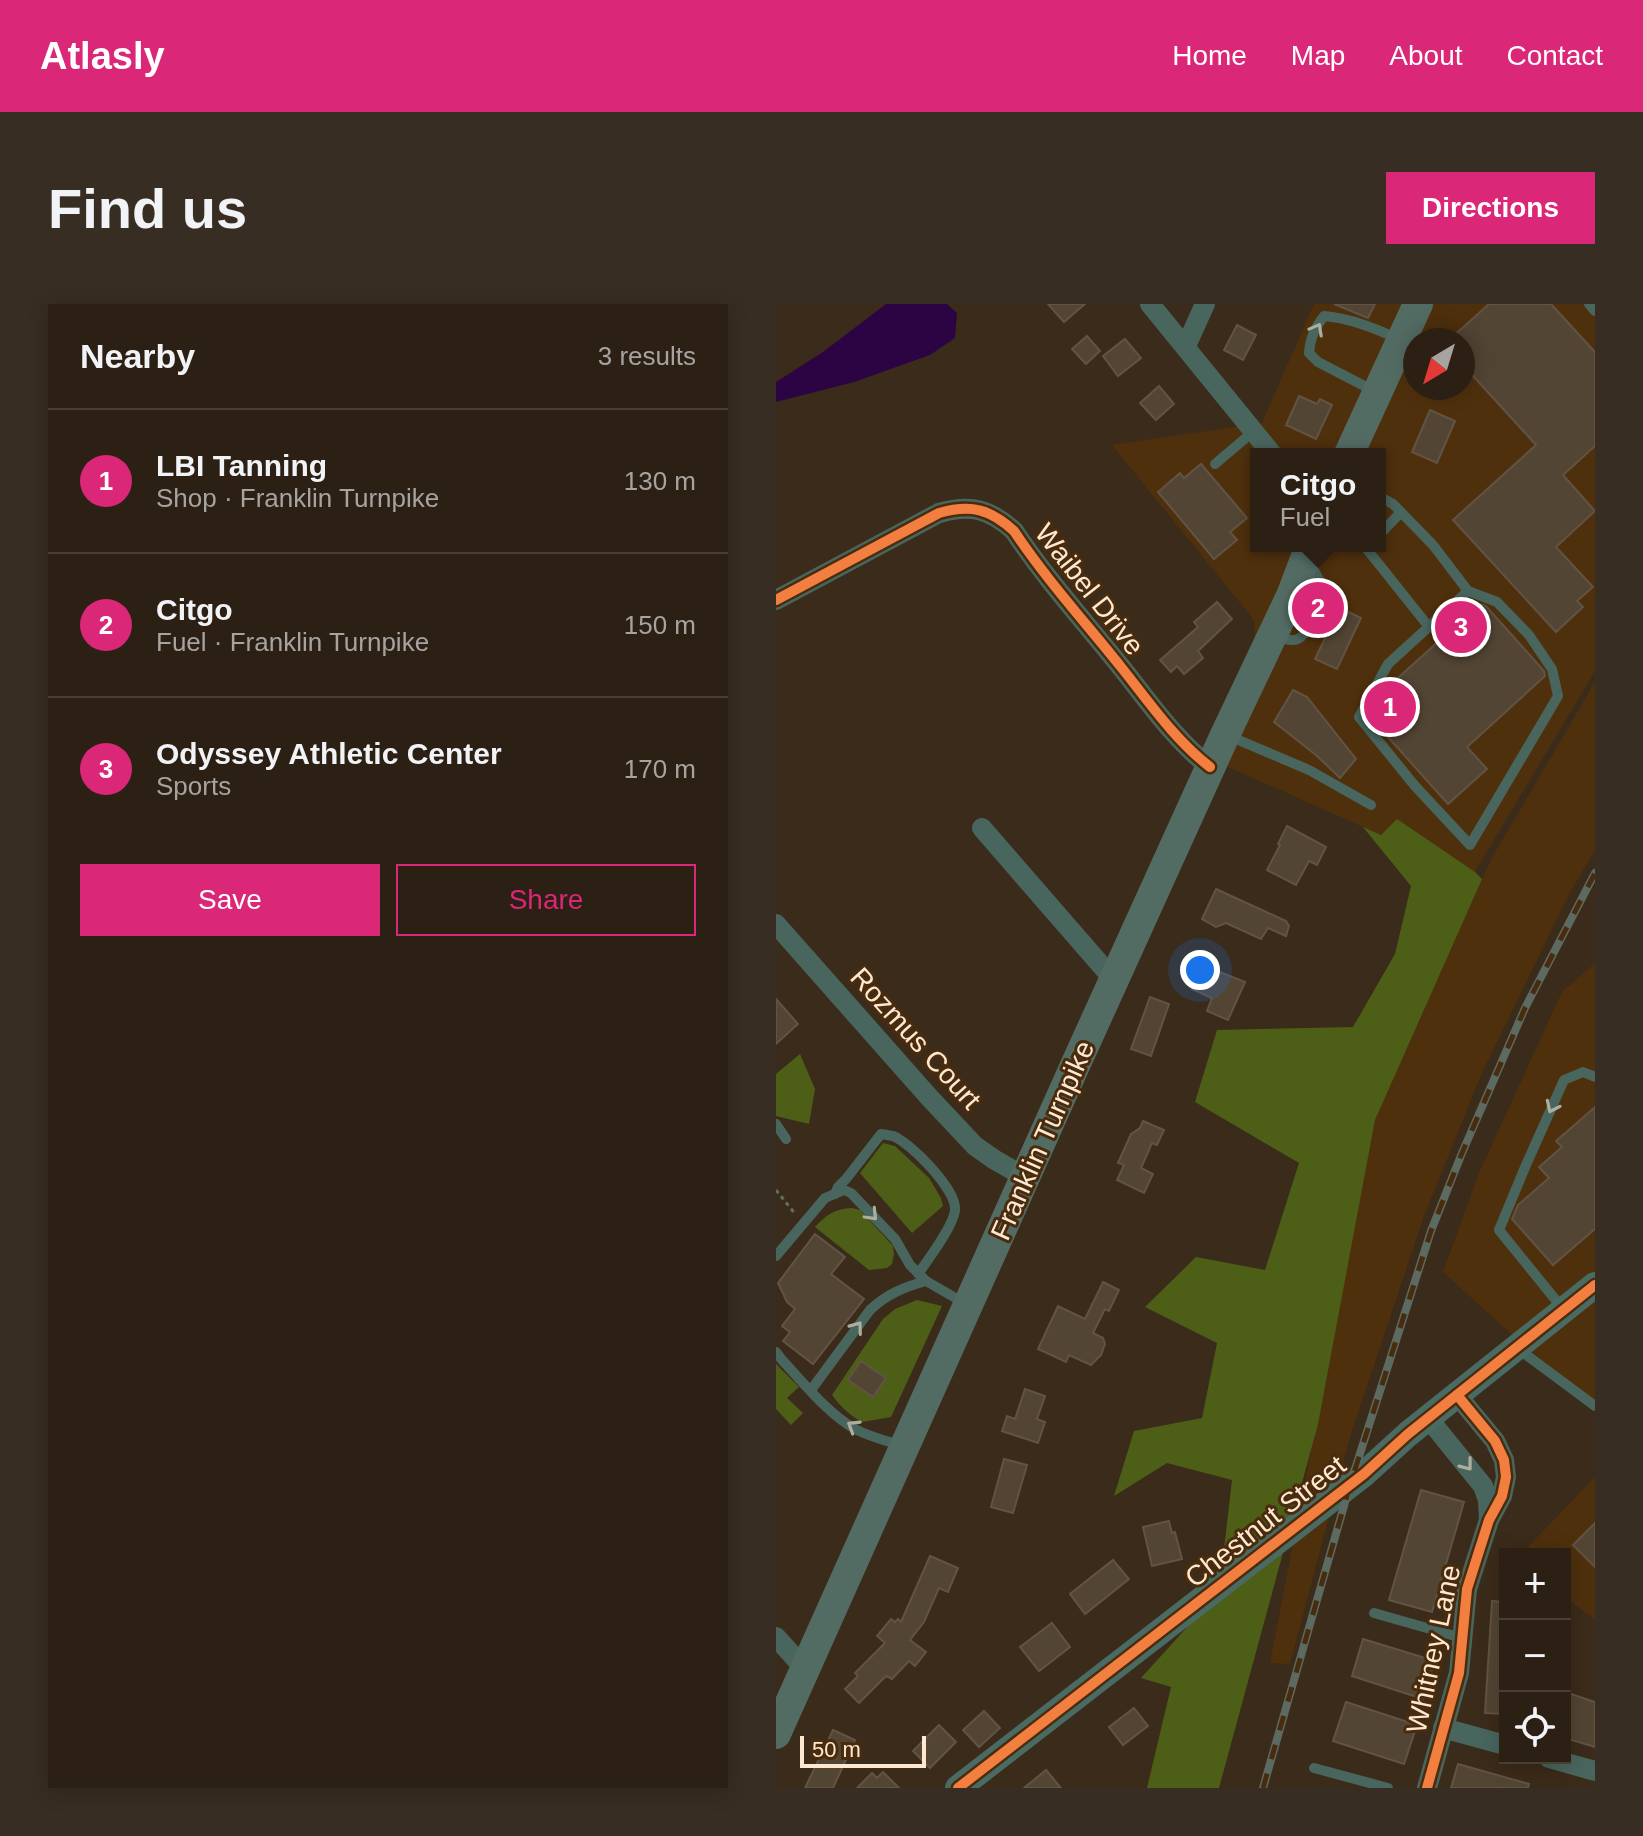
<!DOCTYPE html>
<meta charset="utf-8">
<style>
body{margin:0;font-family:Arial,sans-serif;background:#382d22;color:#f1f3f6}
.controls{position:absolute;right:24px;bottom:24px;display:grid;overflow:hidden;border-radius:0px;box-shadow:0 4px 20px #0003}
.controls button{width:72px;height:72px;display:grid;place-items:center;padding:0;border:0;border-bottom:2px solid #483e34;background:#2c2014;color:#f1f3f6;font:40px sans-serif}
.compass{position:absolute;left:627px;top:24px;width:72px;height:72px;border-radius:50%;background:#2c2014;box-shadow:0 4px 20px #0003;rotate:218deg}
.scale{position:absolute;left:24px;bottom:20px;width:126px;box-sizing:border-box;padding-left:8px;border:4px solid #ffe8d2;border-top:0;font-size:22px;line-height:28px;white-space:nowrap;color:#ffe8d2;-webkit-text-stroke:6px #492c0d;paint-order:stroke}
.you{position:absolute;left:424px;top:666px;width:28px;height:28px;margin:-20px;border:6px solid #fff;border-radius:50%;background:#1a73e8;box-shadow:0 0 0 12px #1a73e833}
.badge{display:grid;place-items:center;width:52px;height:52px;border-radius:50%;background:#db2777;color:#fff;font-size:26px;font-weight:700}
.pin{position:absolute;translate:-50% -50%;border:4px solid #fff;box-shadow:0 2px 8px #0006}
.popup{position:absolute;left:474px;top:144px;width:136px;height:104px;box-sizing:border-box;display:grid;place-content:center;border-radius:0px;background:#2c2014;filter:drop-shadow(0 2px 6px #0005);font-size:26px;white-space:nowrap;color:#a6a3a0}
.popup b{font-size:30px;color:#f1f3f6}
.popup::after{content:'';position:absolute;left:50%;top:100%;margin-left:-16px;border:16px solid transparent;border-top-color:#2c2014}
.list{margin:0;padding:0;list-style:none}
h2{display:flex;justify-content:space-between;align-items:center;height:104px;margin:0;padding:0 32px;font-size:34px}
h2 small{font-size:26px;font-weight:400;color:#a6a3a0}
.list li{display:grid;grid-template-columns:52px 1fr auto;gap:24px;align-items:center;box-sizing:border-box;height:144px;padding:0 32px;border-top:2px solid #483e34}
.list b{display:block;font-size:30px;white-space:nowrap}
.list p{margin:0;font-size:26px;white-space:nowrap;color:#a6a3a0}
.list em{font-size:26px;font-style:normal;color:#a6a3a0}
.actions{display:flex;gap:16px;padding:24px 32px}
.actions a{flex:1;padding:18px 0;border:2px solid #db2777;border-radius:0px;text-align:center;font-size:28px;color:#db2777}
.actions .main{background:#db2777;color:#fff}
.icon{flex:none;width:44px;height:44px;fill:none;stroke:currentColor;stroke-width:2;stroke-linecap:round;stroke-linejoin:round}
.map{position:relative;flex:none;width:819px;height:1484px;overflow:hidden;border-radius:0px}
header{display:flex;align-items:center;gap:48px;box-sizing:border-box;height:112px;padding:0 40px;background:#db2777;color:#fff}
header strong{font-size:38px}
nav{display:flex;gap:44px;margin-inline-start:auto;font-size:28px}
.intro{display:flex;align-items:center;justify-content:space-between;box-sizing:border-box;height:192px;padding:0 48px}
h1{margin:0;font-size:56px}
.button{padding:20px 36px;border-radius:0px;background:#db2777;color:#fff;font-size:28px;font-weight:700}
main{display:flex;gap:48px;padding:0 48px}
aside{flex:1;background:#2c2014;border-radius:0px;box-shadow:0 4px 20px #0003}
.map>svg:first-child{display:block}
.built{fill:#4f300d;fill-rule:evenodd}
.green{fill:#4d5f17}
.water{fill:#2c0444}
.building{fill:#534534;stroke:#625344;stroke-width:2}
.lines{fill:none;stroke-linecap:round;stroke-linejoin:round}
.path{stroke:#616f67;stroke-width:3;stroke-dasharray:4 4;stroke-linecap:butt}
.lane{stroke:#49665e;stroke-width:10}
.street{stroke:#49665e;stroke-width:20}
.secondary{stroke:#496b64;stroke-width:26}
.primary{stroke:#536c63;stroke-width:30}
.rail-casing{stroke:#5c6a62;stroke-width:8}
.rail{stroke:#492c0d;stroke-width:5;stroke-dasharray:15;stroke-linecap:butt}
.cycleway-casing{stroke:#492c0d;stroke-width:15}
.cycleway{stroke:#f27e40;stroke-width:10}
.oneway{stroke:#adae9e}
.labels{text-anchor:middle;stroke-width:6;stroke-linejoin:round;paint-order:stroke}
.street-label{font-size:28px;fill:#ffe8d2;stroke:#492c0d}
</style>
<header>
<strong>Atlasly</strong>
<nav><a>Home</a><a>Map</a><a>About</a><a>Contact</a></nav>
</header>
<div class="intro"><h1>Find us</h1><a class="button">Directions</a></div>
<main>
<aside>
<h2>Nearby<small>3 results</small></h2>
<ul class="list">
<li><span class="badge">1</span><div><b>LBI Tanning</b><p>Shop · Franklin Turnpike</p></div><em>130 m</em></li>
<li><span class="badge">2</span><div><b>Citgo</b><p>Fuel · Franklin Turnpike</p></div><em>150 m</em></li>
<li><span class="badge">3</span><div><b>Odyssey Athletic Center</b><p>Sports</p></div><em>170 m</em></li>
</ul>
<div class="actions"><a class="main">Save</a><a>Share</a></div>
</aside>
<div class="map">
<svg width="819" height="1484" viewBox="0 0 819 1484">
<rect width="100%" height="100%" fill="#3b2b1a"/>
<!-- built -->
<g class="built">
<path d="M538 0H819V367L699 568 621 516 605 531 432 454 481 351 478 316 336 141 486 119ZM639 36H687V84H639ZM480 150H604V242H480Z"/>
<path d="M819 378V546L792 592 705 771 648 912 574 1133 514 1360 494 1359 599 816 655 682 717 552Z"/>
<path d="M819 659V1106L667 968 703 869 786 688Z"/>
<path d="M819 1173V1316L789 1293V1250H745Z"/>
</g>
<!-- green -->
<g class="green">
<path d="M621 515 699 568 706 575 599 816 542 1120 443 1484H371L395 1383 365 1374 443 1288 456 1176 391 1159 338 1192 358 1127 426 1114 441 1039 369 1003 420 953 489 966 523 859 419 798 441 726 577 723 619 650 635 582 587 523 605 531Z"/>
<path d="M24 750 39 785 33 820 0 812V770Z"/>
<path d="M107 839 119 842 153 874 165 894 167 902 136 929 84 869Z"/>
<path d="M76 904 84 906 117 942 118 950 116 960 111 964 93 966 39 923C51 910 59 905 76 904Z"/>
<path d="M141 996 166 1002 115 1113 86 1118C73 1111 64 1102 56 1091L107 1015 119 1005Z"/>
<path d="M0 1060 23 1083 11 1094 27 1109 15 1121 0 1105Z"/>
</g>
<!-- water -->
<path class="water" d="M110 0H171L181 9 179 34 154 51 78 78 0 98V78L47 48Z"/>
<!-- building -->
<g class="building">
<path d="M272 0H309L288 18Z"/>
<path d="M558 0H599L592 14Z"/>
<path d="M713 0H775L819 48V142L787 171 819 207 780 243 817 283 801 297 807 303 780 328 677 216 760 141 687 61V36H673Z"/>
<path d="M461 21 480 31 467 56 448 46Z"/>
<path d="M311 32 324 47 310 60 296 45Z"/>
<path d="M349 35 365 54 342 72 327 52Z"/>
<path d="M383 82 398 100 380 116 364 99Z"/>
<path d="M523 92 541 100 544 95 556 101 540 135 510 121Z"/>
<path d="M654 106 679 117 661 159 636 148Z"/>
<path d="M425 160 471 214 454 228 461 236 438 255 382 188 404 169 408 174Z"/>
<path d="M538 289V294L542 299 548 300 553 295H555L554 299 585 314 561 365 539 355 554 324 543 319V312L539 309H532L529 313Z"/>
<path d="M441 298 456 315 422 347 427 354 408 370 401 362 395 368 384 356 422 323 418 318Z"/>
<path d="M704 300 710 302 768 367 769 372 691 443 711 465 672 500 594 413 621 389 614 381Z"/>
<path d="M517 386 531 393 580 455 564 474 540 451 498 418Z"/>
<path d="M511 522 550 543 541 561 533 557 520 581 491 566 504 541 502 540Z"/>
<path d="M440 585 510 617 513 622 510 632 492 624 485 635 450 619 440 623 426 615Z"/>
<path d="M428 658 440 664 439 666 469 678 452 716 431 707 436 694 416 685Z"/>
<path d="M374 693 393 700 375 752 355 745Z"/>
<path d="M0 695 22 720 0 740Z"/>
<path d="M819 803V925L777 961 736 915 742 901 773 874 763 863 786 843 780 837Z"/>
<path d="M367 817 388 826 381 841 376 839 365 864 377 870 368 889 341 876 348 861 342 859 355 830 364 824Z"/>
<path d="M39 930 69 953 55 970 88 995 37 1060 7 1037 14 1028 6 1022 19 1005 11 998 2 979Z"/>
<path d="M327 978 343 986 333 1007 329 1005 317 1029 327 1034 329 1040 325 1051 315 1061 293 1051 290 1058 262 1045 282 1002 309 1015Z"/>
<path d="M85 1057 110 1074 97 1093 72 1076Z"/>
<path d="M249 1085 269 1092 261 1115 269 1118 262 1139 226 1127 231 1112 239 1115Z"/>
<path d="M228 1155 251 1161 237 1209 215 1203Z"/>
<path d="M645 1186 688 1198 656 1308 613 1296Z"/>
<path d="M393 1217 396 1229 399 1228 406 1255 376 1262 367 1223Z"/>
<path d="M819 1219V1263L797 1241Z"/>
<path d="M154 1252 182 1264 172 1288 163 1284 148 1318 134 1336 150 1348 139 1362 133 1357 116 1375 110 1372 83 1399 69 1385 82 1372 79 1369 109 1339 101 1332 115 1315 119 1318 122 1315 125 1318Z"/>
<path d="M337 1256 353 1275 309 1310 294 1290Z"/>
<path d="M716 1297 729 1298V1410L709 1409Z"/>
<path d="M276 1319 294 1343 263 1367 244 1343Z"/>
<path d="M587 1335 659 1357 647 1395 576 1372Z"/>
<path d="M789 1388 819 1398V1443L789 1434Z"/>
<path d="M570 1398 641 1421 628 1460 557 1437Z"/>
<path d="M358 1404 372 1422 347 1441 333 1423Z"/>
<path d="M208 1407 224 1424 203 1443 187 1426Z"/>
<path d="M163 1421 180 1438 154 1464 137 1447Z"/>
<path d="M57 1426 79 1436 57 1484H29Z"/>
<path d="M682 1460 753 1480 752 1484H675Z"/>
<path d="M270 1466 285 1484H248Z"/>
<path d="M107 1468 123 1484H81L96 1469 101 1474Z"/>
</g>
<g class="lines">
<!-- path -->
<path class="path" d="M0 886 20 911"/>
<!-- lane -->
<g class="lane">
<path d="M813 0 819 7"/>
<path d="M600 88 542 58 533 49C534 34 539 24 548 12 573 14 599 24 622 35"/>
<path d="M439 160 478 127"/>
<path d="M604 193 617 200 657 241 692 287 721 298 753 331 776 365 782 392 694 541 639 482 583 413 612 360 692 287"/>
<path d="M604 230 625 208"/>
<path d="M592 242 590 244 653 323"/>
<path d="M533 257 547 283 546 292"/>
<path d="M499 331C519 341 527 337 536 316"/>
<path d="M453 432 533 466 595 501"/>
<path d="M0 820 10 835"/>
<path d="M59 890 62 883 70 875 105 830C106 830 116 832 117 832 135 839 181 886 179 906 178 921 152 956 142 970"/>
<path d="M0 952 49 894 68 886 75 889 119 935 134 961 150 977 190 1000"/>
<path d="M787 1005 723 926 750 861 788 776 807 768 819 773"/>
<path d="M741 1044 819 1102"/>
<path d="M0 1048 6 1056C27 1078 52 1110 79 1125 94 1133 111 1137 127 1142"/>
<path d="M35 1086 94 1006C111 990 128 983 150 977"/>
<path d="M598 1309 686 1334"/>
<path d="M538 1464 612 1484"/>
</g>
<!-- street -->
<g class="street">
<path d="M374 0 496 150"/>
<path d="M410 42 429 0"/>
<path d="M0 296 163 209C195 200 214 205 238 227 270 275 309 318 345 363 373 398 399 436 434 463"/>
<path d="M206 524 338 676"/>
<path d="M0 620 152 792 199 842 219 856 249 873"/>
<path d="M652 1114 707 1182 712 1196 713 1216"/>
<path d="M0 1333 29 1365"/>
<path d="M667 1424 729 1441"/>
<path d="M773 1454 819 1467"/>
<path d="M651 1484 683 1369 691 1285 713 1216 726 1192 730 1173 728 1156 719 1137 681 1091"/>
</g>
<!-- secondary -->
<path class="secondary" d="M182 1484 588 1170 632 1130 819 981"/>
<!-- primary -->
<g class="primary">
<path d="M573 150 642 0"/>
<path d="M0 1430 297 766 449 431 515 292 534 242"/>
</g>
<defs>
<path id="rail" d="M487 1484 574 1181 655 927 686 849 749 704 819 569"/>
</defs>
<!-- rail casing -->
<use href="#rail" class="rail-casing"/>
<!-- rail -->
<use href="#rail" class="rail"/>
<defs>
<g id="cycleway">
<path d="M0 296 163 209C195 200 214 205 238 227 270 275 309 318 345 363 373 398 399 436 434 463"/>
<path d="M182 1484 588 1170 632 1130 819 981"/>
<path d="M651 1484 683 1369 691 1285 713 1216 726 1192 730 1173 728 1156 719 1137 681 1091"/>
</g>
</defs>
<!-- cycleway casing -->
<use href="#cycleway" class="cycleway-casing"/>
<!-- cycleway -->
<use href="#cycleway" class="cycleway"/>
</g>
<!-- one-way arrows -->
<defs><path id="oneway-chevron" d="M-2-3.5L2.5 0L-2 3.5" fill="none" stroke-width="1.6" stroke-linecap="round" stroke-linejoin="round" transform="scale(2)"/></defs>
<g class="oneway">
<use href="#oneway-chevron" transform="translate(541 25) rotate(-61)"/>
<use href="#oneway-chevron" transform="translate(776 803) rotate(115)"/>
<use href="#oneway-chevron" transform="translate(96 911) rotate(46)"/>
<use href="#oneway-chevron" transform="translate(81 1023) rotate(-54)"/>
<use href="#oneway-chevron" transform="translate(77 1122) rotate(-148)"/>
<use href="#oneway-chevron" transform="translate(691 1161) rotate(52)"/>
</g>
<g class="labels">
<!-- street labels -->
<g class="street-label">
<text transform="translate(314 285) rotate(52)" y="10">Waibel Drive</text>
<text transform="translate(140 734) rotate(48)" y="10">Rozmus Court</text>
<text transform="translate(266 836) rotate(-66)" y="10">Franklin Turnpike</text>
<text transform="translate(489 1217) rotate(-38)" y="10">Chestnut Street</text>
<text transform="translate(657 1345) rotate(-78)" y="10">Whitney Lane</text>
</g>
</g>
</svg>
<div class="controls">
<button>+</button>
<button>−</button>
<button><svg class="icon" aria-label="locate" viewBox="0 0 24 24"><circle cx="12" cy="12" r="6"/><path d="M12 2v4M12 18v4M2 12h4M18 12h4"/></svg></button>
</div>
<svg class="compass" viewBox="-18 -18 36 36"><path d="M0-13l5 13h-10z" fill="#e53935"/><path d="M0 13l5-13h-10z" fill="#a6a3a0"/></svg>
<div class="scale">50 m</div>
<div class="you"></div>
<div class="pin badge" style="left:614px;top:403px">1</div>
<div class="pin badge" style="left:542px;top:304px">2</div>
<div class="popup"><b>Citgo</b>Fuel</div>
<div class="pin badge" style="left:685px;top:323px">3</div>
</div>
</main>
